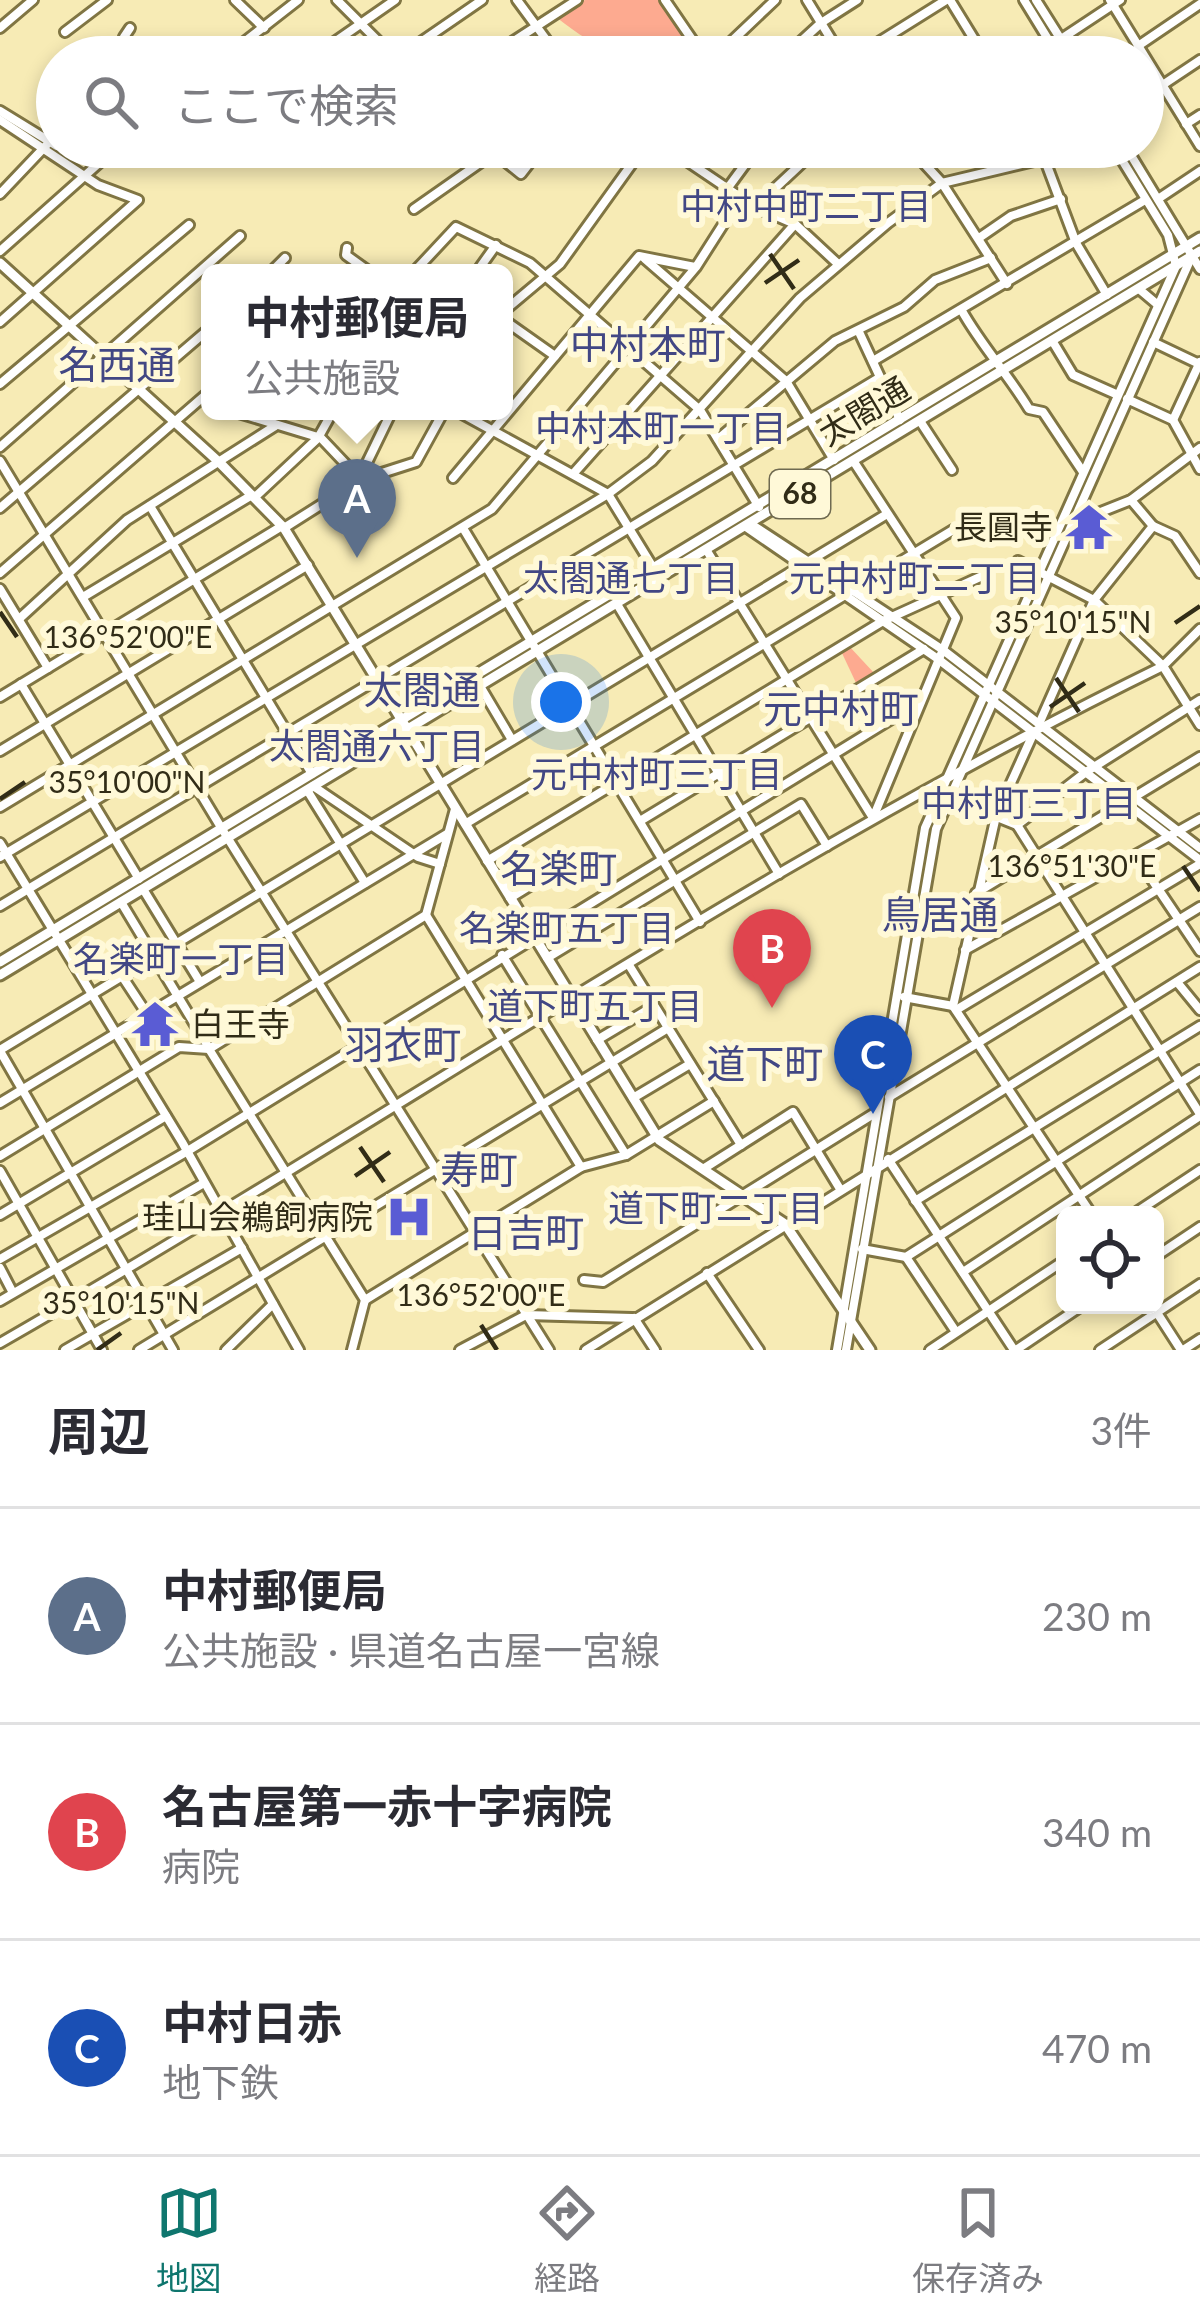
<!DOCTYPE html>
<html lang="ja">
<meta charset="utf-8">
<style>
body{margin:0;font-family:Lato,"Noto Sans JP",sans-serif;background:#f7f7f7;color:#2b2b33}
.controls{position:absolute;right:36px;bottom:36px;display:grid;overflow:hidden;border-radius:18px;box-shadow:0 6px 18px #0003}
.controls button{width:108px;height:108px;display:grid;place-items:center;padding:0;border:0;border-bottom:3px solid #e1e1e2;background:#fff;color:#2b2b33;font:60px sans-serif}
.you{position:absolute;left:561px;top:702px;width:42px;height:42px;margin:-30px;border:9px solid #fff;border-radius:50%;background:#1a73e8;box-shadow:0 0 0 18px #1a73e833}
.badge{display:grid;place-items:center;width:78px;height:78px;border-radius:50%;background:#0f766e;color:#fff;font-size:39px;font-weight:700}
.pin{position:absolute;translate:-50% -99px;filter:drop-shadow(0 3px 6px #0008)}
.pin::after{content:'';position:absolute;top:63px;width:42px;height:36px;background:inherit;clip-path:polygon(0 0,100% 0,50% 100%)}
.popup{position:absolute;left:201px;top:264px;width:312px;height:156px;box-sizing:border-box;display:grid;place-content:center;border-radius:18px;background:#fff;filter:drop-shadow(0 3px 9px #0005);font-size:39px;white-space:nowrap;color:#7c7c81}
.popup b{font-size:45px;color:#2b2b33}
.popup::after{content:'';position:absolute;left:50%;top:100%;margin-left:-24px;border:24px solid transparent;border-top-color:#fff}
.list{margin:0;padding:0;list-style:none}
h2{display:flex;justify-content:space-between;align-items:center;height:156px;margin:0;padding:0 48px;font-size:51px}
h2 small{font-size:39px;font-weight:400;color:#7c7c81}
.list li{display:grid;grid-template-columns:78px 1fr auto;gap:36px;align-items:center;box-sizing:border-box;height:216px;padding:0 48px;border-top:3px solid #e1e1e2}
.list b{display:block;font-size:45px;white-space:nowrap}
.list p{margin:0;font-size:39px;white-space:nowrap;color:#7c7c81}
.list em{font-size:39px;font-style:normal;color:#7c7c81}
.icon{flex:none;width:66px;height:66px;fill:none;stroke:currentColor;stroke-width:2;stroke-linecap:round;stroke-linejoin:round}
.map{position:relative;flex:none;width:1200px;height:1350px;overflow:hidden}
.search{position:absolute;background:#fff;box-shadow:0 6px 18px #0003;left:36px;right:36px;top:36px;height:132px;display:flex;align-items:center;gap:30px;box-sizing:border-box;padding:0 42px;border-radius:66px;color:#7c7c81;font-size:45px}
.sheet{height:804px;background:#fff}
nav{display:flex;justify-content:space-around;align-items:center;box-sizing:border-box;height:168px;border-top:3px solid #e1e1e2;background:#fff;font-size:33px;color:#7c7c81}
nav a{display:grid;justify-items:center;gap:6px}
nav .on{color:#0f766e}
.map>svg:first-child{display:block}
.green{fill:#fdaa90}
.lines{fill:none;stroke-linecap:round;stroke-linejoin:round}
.minor-casing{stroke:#807543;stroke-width:14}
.major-casing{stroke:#807543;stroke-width:15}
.minor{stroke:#fff;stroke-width:8}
.major{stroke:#fff;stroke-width:9}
.ticks{fill:none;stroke:#312c17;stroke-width:4.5}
.labels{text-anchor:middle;stroke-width:12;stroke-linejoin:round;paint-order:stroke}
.shield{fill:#fff9d8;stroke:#6f6a51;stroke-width:3}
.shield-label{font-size:30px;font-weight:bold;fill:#312c17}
.street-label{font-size:33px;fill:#312c17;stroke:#fff9d8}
.poi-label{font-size:33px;fill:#312c17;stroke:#fff9d8;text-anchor:end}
.neighbourhood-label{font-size:36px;fill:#424784;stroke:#fff9d8}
.quarter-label{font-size:39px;fill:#424784;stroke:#fff9d8}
.ticks-label{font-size:30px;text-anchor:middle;fill:#312c17;stroke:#fff9d8;stroke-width:12;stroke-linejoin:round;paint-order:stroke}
</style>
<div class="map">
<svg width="1200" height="1350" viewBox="0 0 1200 1350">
<rect width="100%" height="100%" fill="#f7ebb5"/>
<!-- green -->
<g class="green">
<path d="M585 0H660L699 57C630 57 613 62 556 17Z"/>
<path d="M849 646 875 674 857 685 841 651Z"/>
</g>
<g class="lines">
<defs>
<g id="minor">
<path d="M235 0 264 28"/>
<path d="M337 0 394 57"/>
<path d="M517 0 559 57"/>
<path d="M665 0 704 57"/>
<path d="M807 0 842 57"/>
<path d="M950 0 985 57"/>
<path d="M1024 0 1059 57"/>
<path d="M1036 0 1072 57"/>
<path d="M1110 0 1200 146"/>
<path d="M0 28 33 0"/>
<path d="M130 28 124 37 142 57"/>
<path d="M65 32 107 0"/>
<path d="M1061 39 1120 0"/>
<path d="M333 43 395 0"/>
<path d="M1138 46 1200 4"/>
<path d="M225 57 298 0"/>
<path d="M399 57 482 0"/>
<path d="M489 57 577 0"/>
<path d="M569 57 579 51"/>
<path d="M715 57 775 0"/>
<path d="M784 57 821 23 857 0"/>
<path d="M855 57 946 0"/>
<path d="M943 57 973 39"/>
<path d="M1032 57 1051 45"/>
<path d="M1143 98 1200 60"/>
<path d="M0 111 57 146"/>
<path d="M0 120 98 185 138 200 0 322"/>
<path d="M1186 124 1200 115"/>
<path d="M254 147 268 161"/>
<path d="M487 147 521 174 542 147"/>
<path d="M666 147 755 207 795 224 837 263"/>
<path d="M909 147 942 183 1007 284"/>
<path d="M1040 147 1076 243 1107 295"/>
<path d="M1126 147 1200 269"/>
<path d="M391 148V147"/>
<path d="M727 189 752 155"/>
<path d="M0 194 57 134"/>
<path d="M1158 199 1200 171"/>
<path d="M755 207 819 147"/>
<path d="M414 209 494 153"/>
<path d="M979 238 1011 216 1061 199"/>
<path d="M347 248 346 255 371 273"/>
<path d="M0 251 117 147"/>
<path d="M645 259 786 381 834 460"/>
<path d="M270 273 285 258"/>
<path d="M413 273 456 227 530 263 700 410 759 507"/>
<path d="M476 273 496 245"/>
<path d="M1139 289 1158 305"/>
<path d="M504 311 560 264 644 147"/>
<path d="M962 311C983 348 1008 374 1029 409L1043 412 1083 472"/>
<path d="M504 320 555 356"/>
<path d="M859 332 900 420"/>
<path d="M1053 342 1073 375 1118 395"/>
<path d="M1153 342 1199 364"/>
<path d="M873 361 1145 200"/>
<path d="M0 384 189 225"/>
<path d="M1127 399 1173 420 1200 469"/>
<path d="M232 411 321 438 357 476"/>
<path d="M457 411 608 494 654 569"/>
<path d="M1173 420 1200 362"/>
<path d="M920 421 952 470"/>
<path d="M718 439 835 341 904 307 935 280 991 258"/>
<path d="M0 447 240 236"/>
<path d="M0 461 222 829 549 1350"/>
<path d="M573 474 795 224"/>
<path d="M453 478 639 256 695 267"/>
<path d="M359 479 392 411"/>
<path d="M256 496 318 438 333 411"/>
<path d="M150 506 312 774"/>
<path d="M0 508 210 328"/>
<path d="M1073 523 1131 500 1200 448"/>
<path d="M751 524 943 650 1200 848"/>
<path d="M1153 526 1175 536 1200 573"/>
<path d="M746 527 938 659 1200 860"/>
<path d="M284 528 360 480 416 462 444 411"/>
<path d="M463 528 700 922"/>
<path d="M707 551 873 818 956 618 854 462"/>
<path d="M1018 561 1094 600 1163 666 1200 725"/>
<path d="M0 573 210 391"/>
<path d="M0 589 48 668"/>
<path d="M83 597 252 495"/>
<path d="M617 604 779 874"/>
<path d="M19 619 127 520 275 426"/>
<path d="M21 684 139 879"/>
<path d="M480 686 512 740"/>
<path d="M0 697 282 526"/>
<path d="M1200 700 1086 772 1017 825 1200 1114"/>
<path d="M1039 724 1094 600 1153 526 1131 500"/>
<path d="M1034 732 996 816 953 1006 1092 1215"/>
<path d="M0 751 308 565"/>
<path d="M313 786 418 857 440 864"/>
<path d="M307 790 365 883"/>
<path d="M947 797 1017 825"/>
<path d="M0 807 492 509 696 267 740 198"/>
<path d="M640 821 924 649"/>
<path d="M465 824 953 530"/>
<path d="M0 843 182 1142 299 1350"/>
<path d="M1136 856 1200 951"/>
<path d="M0 857 608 494 652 461 800 298 888 223 942 183 1047 158 1067 147"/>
<path d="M487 861 883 621 980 577"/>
<path d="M143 889 200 982"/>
<path d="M976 893 1200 757"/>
<path d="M510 898 570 861"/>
<path d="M121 902 209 1048"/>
<path d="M0 906 879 378"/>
<path d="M426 915 581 1167"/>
<path d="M965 950 1200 819"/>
<path d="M502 955 626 1155"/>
<path d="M547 958 801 804 827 846"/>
<path d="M629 965 741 1145"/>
<path d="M122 976 147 1014"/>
<path d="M1177 982 1200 1010"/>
<path d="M904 997 953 1006"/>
<path d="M956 1010 1200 864"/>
<path d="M597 1040 654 1006"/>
<path d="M0 1050 887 514"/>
<path d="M0 1051 173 1350"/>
<path d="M889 1097 1200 907"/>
<path d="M633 1098 690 1064"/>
<path d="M0 1103 447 834"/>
<path d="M0 1156 179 1047 209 1049"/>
<path d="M888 1159 1014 1350"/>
<path d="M703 1169 793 1112 840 1189"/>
<path d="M0 1171 102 1350"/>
<path d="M915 1201 1200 1026"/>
<path d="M0 1215 166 1116"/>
<path d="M1132 1215 1200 1170"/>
<path d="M862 1249 906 1257 1200 1070"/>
<path d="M906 1257 956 1332"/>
<path d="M1155 1257 1200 1227"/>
<path d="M0 1259 186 1152 919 702"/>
<path d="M0 1268 13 1293"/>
<path d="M963 1272 1200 1116"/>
<path d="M707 1273 759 1350"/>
<path d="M584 1280 603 1282 875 1113"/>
<path d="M365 1300 581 1167 626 1155 714 1101"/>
<path d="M0 1301 204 1183"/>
<path d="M1152 1305 1181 1350"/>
<path d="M634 1318 655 1350"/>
<path d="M0 1343C389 1120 760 863 1163 666L1200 629"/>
<path d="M65 1350 242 1248"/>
<path d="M139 1350 668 1028"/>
<path d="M226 1350 273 1304"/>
<path d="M352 1350 365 1300 209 1049 426 915 455 809"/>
<path d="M460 1350 526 1315 632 1318"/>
<path d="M586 1350 1200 967"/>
<path d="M837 1350 925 828 1176 266 1168 235 1114 147"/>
<path d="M846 1350 936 829 1191 258"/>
<path d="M930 1350 1065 1260"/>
<path d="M1016 1350 1083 1305"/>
<path d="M1100 1350 1200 1284"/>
<path d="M1183 1350 1200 1339"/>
</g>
<g id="major">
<path d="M0 263 220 463 284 528 659 1140 785 1224 870 1350"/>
<path d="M0 962 1200 238"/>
<path d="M0 975 1200 251"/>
</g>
</defs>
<!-- minor casing -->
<use href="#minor" class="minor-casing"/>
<!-- major casing -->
<use href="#major" class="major-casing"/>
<!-- minor -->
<use href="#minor" class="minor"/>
<!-- major -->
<use href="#major" class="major"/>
</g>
<!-- ticks -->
<path class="ticks" d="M770 254 794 289M765 283 799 260M0 612 17 637M1175 623 1200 606M1056 678 1079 712M1050 707 1085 683M0 799 25 782M1183 866 1200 891M360 1147 384 1182M355 1176 390 1152M481 1325 497 1350M97 1350 121 1333"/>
<!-- icons -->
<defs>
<symbol id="temple-bare" viewBox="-9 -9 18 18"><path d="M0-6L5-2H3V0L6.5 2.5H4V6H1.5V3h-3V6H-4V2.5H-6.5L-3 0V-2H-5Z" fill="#5a5cd4" stroke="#fff9d8" stroke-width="2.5" paint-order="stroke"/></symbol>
<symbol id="hospital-bare" viewBox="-9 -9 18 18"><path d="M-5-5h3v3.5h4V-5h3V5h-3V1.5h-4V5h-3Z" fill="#5a5cd4" stroke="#fff9d8" stroke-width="2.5" paint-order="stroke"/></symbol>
</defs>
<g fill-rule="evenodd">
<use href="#temple-bare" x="1056" y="494" width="66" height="66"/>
<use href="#temple-bare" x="122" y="991" width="66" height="66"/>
<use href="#hospital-bare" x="376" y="1184" width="66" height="66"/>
</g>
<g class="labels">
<!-- shield labels -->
<rect class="shield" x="770" y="470" width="60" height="48" rx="9"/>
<g class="shield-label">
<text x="800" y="504">68</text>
</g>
<!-- street labels -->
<g class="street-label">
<text transform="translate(864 411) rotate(-31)" y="12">太閤通</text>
</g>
<!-- poi labels -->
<g class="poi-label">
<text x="1053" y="539">長圓寺</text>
<text x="191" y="1036" text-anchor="start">白王寺</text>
<text x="373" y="1229">珪山会鵜飼病院</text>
</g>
<!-- neighbourhood labels -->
<g class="neighbourhood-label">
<text x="806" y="219">中村中町二丁目</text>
<text x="661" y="441">中村本町一丁目</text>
<text x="631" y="591">太閤通七丁目</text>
<text x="915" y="591">元中村町二丁目</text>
<text x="377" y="759">太閤通六丁目</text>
<text x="657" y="787">元中村町三丁目</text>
<text x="1029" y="816">中村町三丁目</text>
<text x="567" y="941">名楽町五丁目</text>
<text x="181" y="972">名楽町一丁目</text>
<text x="595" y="1019">道下町五丁目</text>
<text x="716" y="1221">道下町二丁目</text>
</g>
<!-- quarter labels -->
<g class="quarter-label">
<text x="648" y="359">中村本町</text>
<text x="117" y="379">名西通</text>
<text x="422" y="704">太閤通</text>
<text x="841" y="723">元中村町</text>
<text x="559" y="883">名楽町</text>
<text x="940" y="929">鳥居通</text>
<text x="403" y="1059">羽衣町</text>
<text x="765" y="1078">道下町</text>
<text x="479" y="1184">寿町</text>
<text x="526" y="1247">日吉町</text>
</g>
</g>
<g class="ticks-label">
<text x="1073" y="633">35°10'15"N</text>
<text x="128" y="648">136°52'00"E</text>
<text x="127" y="793">35°10'00"N</text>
<text x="1072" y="877">136°51'30"E</text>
<text x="481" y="1306">136°52'00"E</text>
<text x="121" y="1314">35°10'15"N</text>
</g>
</svg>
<div class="controls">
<button><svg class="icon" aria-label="locate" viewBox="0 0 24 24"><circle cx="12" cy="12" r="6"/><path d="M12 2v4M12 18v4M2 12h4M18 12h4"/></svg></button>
</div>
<div class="you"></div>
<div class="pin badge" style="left:357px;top:558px;background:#5c6f8a">A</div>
<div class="popup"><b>中村郵便局</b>公共施設</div>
<div class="pin badge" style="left:772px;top:1008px;background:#e0444e">B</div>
<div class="pin badge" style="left:873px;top:1114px;background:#1a4fb4">C</div>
<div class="search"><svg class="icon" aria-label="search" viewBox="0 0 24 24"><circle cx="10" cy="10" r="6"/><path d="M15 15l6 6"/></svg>ここで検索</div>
</div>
<section class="sheet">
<h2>周辺<small>3件</small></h2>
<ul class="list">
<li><span class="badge" style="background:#5c6f8a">A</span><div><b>中村郵便局</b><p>公共施設 · 県道名古屋一宮線</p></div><em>230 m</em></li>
<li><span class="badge" style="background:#e0444e">B</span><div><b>名古屋第一赤十字病院</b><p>病院</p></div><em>340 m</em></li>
<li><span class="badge" style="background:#1a4fb4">C</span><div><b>中村日赤</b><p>地下鉄</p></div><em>470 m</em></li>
</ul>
</section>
<nav>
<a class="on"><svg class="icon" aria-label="map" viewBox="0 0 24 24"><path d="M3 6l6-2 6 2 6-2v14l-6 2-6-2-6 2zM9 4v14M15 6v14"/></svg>地図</a>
<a><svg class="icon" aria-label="directions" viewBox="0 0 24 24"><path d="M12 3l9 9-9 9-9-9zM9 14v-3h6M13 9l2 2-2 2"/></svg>経路</a>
<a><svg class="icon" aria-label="saved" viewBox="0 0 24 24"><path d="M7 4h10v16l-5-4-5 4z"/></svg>保存済み</a>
</nav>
